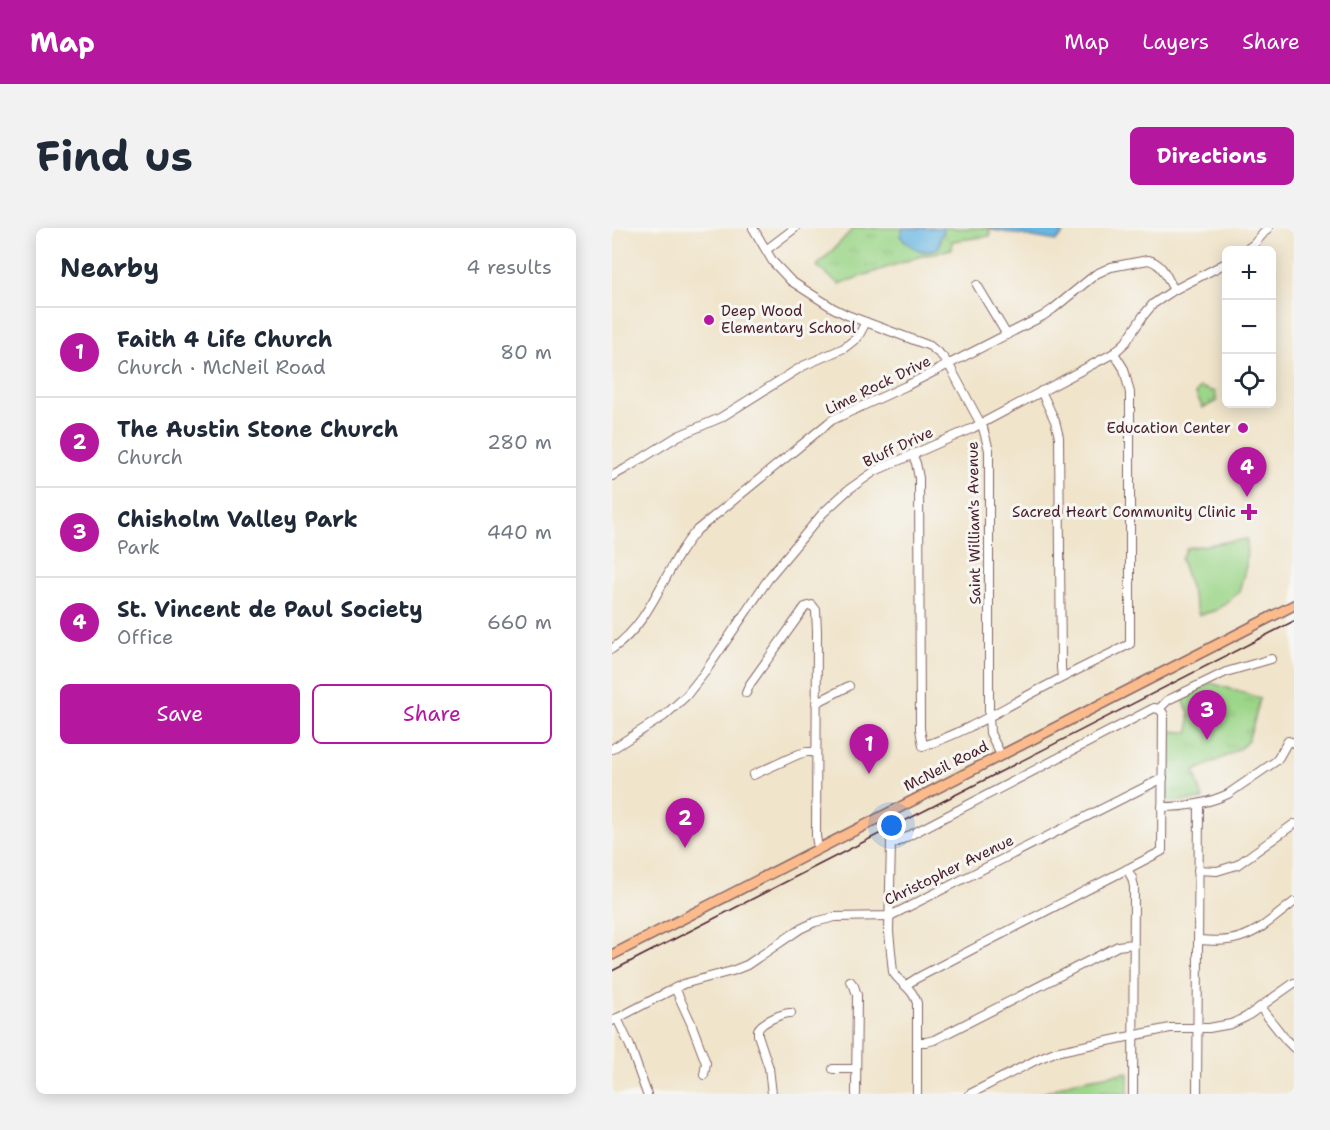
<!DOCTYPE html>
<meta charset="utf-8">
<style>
body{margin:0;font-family:"Shantell Sans",sans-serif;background:#f2f2f3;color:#1f2937}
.controls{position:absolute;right:18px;top:18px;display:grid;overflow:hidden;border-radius:9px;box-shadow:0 3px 15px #0003}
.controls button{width:54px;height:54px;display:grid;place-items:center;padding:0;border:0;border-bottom:2px solid #e0e1e3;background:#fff;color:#1f2937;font:30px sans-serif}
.you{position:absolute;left:280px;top:598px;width:21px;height:21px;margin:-15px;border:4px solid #fff;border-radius:50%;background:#1a73e8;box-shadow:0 0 0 9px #1a73e833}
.badge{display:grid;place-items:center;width:39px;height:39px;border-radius:50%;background:#b5179e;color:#fff;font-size:20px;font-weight:700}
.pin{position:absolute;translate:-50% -50px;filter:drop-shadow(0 2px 3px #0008)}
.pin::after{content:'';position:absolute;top:32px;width:21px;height:18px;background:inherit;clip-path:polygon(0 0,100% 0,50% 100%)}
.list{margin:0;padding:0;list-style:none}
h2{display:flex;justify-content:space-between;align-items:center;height:78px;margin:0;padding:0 24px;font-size:26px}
h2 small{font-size:20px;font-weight:400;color:#747a83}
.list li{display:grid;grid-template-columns:39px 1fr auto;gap:18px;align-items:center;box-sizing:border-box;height:90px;padding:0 24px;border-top:2px solid #e0e1e3}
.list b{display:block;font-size:22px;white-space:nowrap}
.list p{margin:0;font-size:20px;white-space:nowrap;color:#747a83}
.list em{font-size:20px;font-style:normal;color:#747a83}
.actions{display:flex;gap:12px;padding:18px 24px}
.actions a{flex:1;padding:14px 0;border:2px solid #b5179e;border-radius:9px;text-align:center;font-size:21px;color:#b5179e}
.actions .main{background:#b5179e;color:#fff}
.icon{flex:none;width:33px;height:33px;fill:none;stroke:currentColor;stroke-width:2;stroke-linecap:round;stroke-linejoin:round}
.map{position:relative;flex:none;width:682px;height:866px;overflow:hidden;border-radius:9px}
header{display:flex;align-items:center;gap:36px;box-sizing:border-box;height:84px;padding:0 30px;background:#b5179e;color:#fff}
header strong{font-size:28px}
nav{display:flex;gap:33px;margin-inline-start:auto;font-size:21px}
.intro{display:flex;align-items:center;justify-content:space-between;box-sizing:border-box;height:144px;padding:0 36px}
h1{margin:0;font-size:42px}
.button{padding:15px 27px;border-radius:9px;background:#b5179e;color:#fff;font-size:21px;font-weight:700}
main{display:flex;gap:36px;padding:0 36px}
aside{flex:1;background:#fff;border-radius:9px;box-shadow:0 3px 15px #0003}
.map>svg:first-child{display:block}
.park{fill:url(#park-tufts);stroke:#737a5a;stroke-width:1.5}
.pitch{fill:#9cd689;stroke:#737a5a;stroke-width:1.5}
.water{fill:#68b6e2;stroke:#596a86;stroke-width:1.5}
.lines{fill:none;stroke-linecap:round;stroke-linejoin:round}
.minor-casing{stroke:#846463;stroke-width:10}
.major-casing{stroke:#846463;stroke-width:12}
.minor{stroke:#fff;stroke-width:8}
.major{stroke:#fbbb8d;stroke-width:9}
.rail{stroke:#4a1f2b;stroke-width:1.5}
.poi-dot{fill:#b5179e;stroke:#f6f6f2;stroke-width:2}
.labels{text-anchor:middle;stroke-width:6;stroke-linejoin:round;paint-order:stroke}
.poi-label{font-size:15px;fill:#4a1f2b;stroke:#f6f6f2;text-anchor:end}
.street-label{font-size:15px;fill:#4a1f2b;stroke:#f6f6f2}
</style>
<header>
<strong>Map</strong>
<nav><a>Map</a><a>Layers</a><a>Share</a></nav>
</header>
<div class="intro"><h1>Find us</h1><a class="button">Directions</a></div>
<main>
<aside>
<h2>Nearby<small>4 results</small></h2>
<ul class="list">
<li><span class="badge">1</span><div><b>Faith 4 Life Church</b><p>Church · McNeil Road</p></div><em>80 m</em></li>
<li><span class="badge">2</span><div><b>The Austin Stone Church</b><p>Church</p></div><em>280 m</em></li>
<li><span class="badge">3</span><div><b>Chisholm Valley Park</b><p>Park</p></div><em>440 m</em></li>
<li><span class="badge">4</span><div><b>St. Vincent de Paul Society</b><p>Office</p></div><em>660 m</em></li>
</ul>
<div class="actions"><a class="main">Save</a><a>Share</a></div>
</aside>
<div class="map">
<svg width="682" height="866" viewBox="0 0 682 866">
<defs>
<pattern id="park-tufts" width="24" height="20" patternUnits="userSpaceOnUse" patternTransform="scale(1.5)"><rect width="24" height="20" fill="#9cd689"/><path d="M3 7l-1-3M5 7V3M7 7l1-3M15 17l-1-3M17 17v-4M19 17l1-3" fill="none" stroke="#88b776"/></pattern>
</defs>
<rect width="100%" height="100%" fill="#f6f6f2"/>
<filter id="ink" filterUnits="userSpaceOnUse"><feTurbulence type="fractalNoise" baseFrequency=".0167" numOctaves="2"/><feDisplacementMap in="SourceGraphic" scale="12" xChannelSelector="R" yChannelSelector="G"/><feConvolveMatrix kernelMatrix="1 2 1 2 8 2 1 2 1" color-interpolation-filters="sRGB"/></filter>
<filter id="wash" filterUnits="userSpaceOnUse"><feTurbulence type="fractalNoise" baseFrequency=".008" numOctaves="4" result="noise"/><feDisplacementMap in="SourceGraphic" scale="24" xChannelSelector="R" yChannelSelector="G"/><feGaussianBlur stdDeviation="1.35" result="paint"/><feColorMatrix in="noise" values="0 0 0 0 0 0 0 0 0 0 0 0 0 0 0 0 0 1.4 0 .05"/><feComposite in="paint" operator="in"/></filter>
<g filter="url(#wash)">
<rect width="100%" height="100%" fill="#f0e4cb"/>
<!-- park -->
<g class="park">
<path d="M242 0H377L378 8 340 13V21L306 29 227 56 205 38Z"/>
<path d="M588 159 603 164 605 173 591 180 584 166Z"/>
<path d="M599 455 648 470C645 481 640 508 633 516 627 523 592 539 582 543L591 571 573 573 554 574 555 503 577 504V485L570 469Z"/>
<path d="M516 844V866H430L459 854Z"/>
</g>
<!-- pitch -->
<path class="pitch" d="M635 311 634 338 627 364 605 382 587 387 569 331 575 320Z"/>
<!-- water -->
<g class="water">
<path d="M291 0H332V4L329 7 327 19C312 29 299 20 288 8Z"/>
<path d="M378 0H452L450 7 444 13 381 2Z"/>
</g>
</g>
<g filter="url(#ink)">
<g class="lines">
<defs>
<g id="minor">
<path d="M141 0 161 34 179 53 221 80 235 87 318 118 330 128 337 137 371 200 377 222V489L378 505 389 527"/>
<path d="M154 22 183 0"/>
<path d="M634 22 642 16 656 0"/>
<path d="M365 57 395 107"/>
<path d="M429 163 443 193 447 209 449 440 450 449"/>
<path d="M300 226 304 235 307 250 308 501 311 518C347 507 382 486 415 468 449 450 483 433 518 416V165L512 141 502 125"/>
<path d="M0 248 13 241 66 208 108 190 191 138 232 120 246 109 254 94"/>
<path d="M0 421C42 392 52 339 85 302L220 192 294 158 431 88 441 81 484 46 499 39 536 32C551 35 555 50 562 62"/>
<path d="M134 465 138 456 193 379 200 377 204 382 205 403 204 608 206 621"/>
<path d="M204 475 237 458"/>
<path d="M0 521 52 488 74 468 93 444 159 347 211 285 236 262 263 243 361 200 502 125 514 114 531 88 541 76 562 62 614 35"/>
<path d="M141 547 187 526 195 524H204"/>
<path d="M550 579C573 579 595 576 616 566L664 533 667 529 676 513 682 515"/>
<path d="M270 588 278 607 279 614 277 704 281 744C289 757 300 759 305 775V866"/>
<path d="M279 617 542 480 547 481 556 472 614 444 659 431"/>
<path d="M515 641 520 650 522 659 521 866"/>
<path d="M586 642 605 643 625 637 682 596"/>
<path d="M586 712C600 713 615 714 629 709 649 703 666 686 682 674"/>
<path d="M238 753 242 758 245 767 244 866"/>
<path d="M294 757 305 750 550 623 551 485 547 481"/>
<path d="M63 760 79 795 94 835 92 847"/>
<path d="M648 779 674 812 682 820"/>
<path d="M5 790 18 818 35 866"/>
<path d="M0 793 71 756 120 743 135 737 188 701 203 694 223 689 278 688 551 550"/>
<path d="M305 814H314L322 812 506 718 521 716"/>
<path d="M221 841H244"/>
<path d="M160 866 157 840 146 807C146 805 146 803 146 802 149 794 171 785 179 785"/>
<path d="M358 866 428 830 443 824 558 800H597L619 796 634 789 682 755"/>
<path d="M585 866 587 576"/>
</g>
<path id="major" d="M0 727 682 377"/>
</defs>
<!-- minor casing -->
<use href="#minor" class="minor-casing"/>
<!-- major casing -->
<use href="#major" class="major-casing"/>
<!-- minor -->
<use href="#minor" class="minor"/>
<!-- major -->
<use href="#major" class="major"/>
<!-- rail -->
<path class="rail" d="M0 743 682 393"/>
</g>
</g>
<!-- markers -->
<g class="poi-dot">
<circle cx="97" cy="92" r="6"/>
<circle cx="631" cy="200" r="6"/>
<path d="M634 275h6v6h6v6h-6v6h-6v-6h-6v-6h6z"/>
</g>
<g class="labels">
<!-- poi labels -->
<g class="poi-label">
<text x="109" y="88" text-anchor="start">Deep Wood<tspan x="109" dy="17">Elementary School</tspan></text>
<text x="619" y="205">Education Center</text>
<text x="624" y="289">Sacred Heart Community Clinic</text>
</g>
<!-- street labels -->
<g class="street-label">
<text transform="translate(266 157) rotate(-26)" y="5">Lime Rock Drive</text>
<text transform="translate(286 219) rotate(-25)" y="5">Bluff Drive</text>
<text transform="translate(362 295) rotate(-91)" y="5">Saint William's Avenue</text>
<text transform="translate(334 538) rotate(-27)" y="5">McNeil Road</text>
<text transform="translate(337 642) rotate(-26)" y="5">Christopher Avenue</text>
</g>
</g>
</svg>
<div class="controls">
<button>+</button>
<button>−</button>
<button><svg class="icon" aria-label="locate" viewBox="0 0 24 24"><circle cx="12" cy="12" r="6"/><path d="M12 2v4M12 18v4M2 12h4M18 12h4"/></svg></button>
</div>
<div class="you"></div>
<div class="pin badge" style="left:257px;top:546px">1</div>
<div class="pin badge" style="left:73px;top:620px">2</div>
<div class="pin badge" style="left:595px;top:512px">3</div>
<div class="pin badge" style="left:635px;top:269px">4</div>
</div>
</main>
